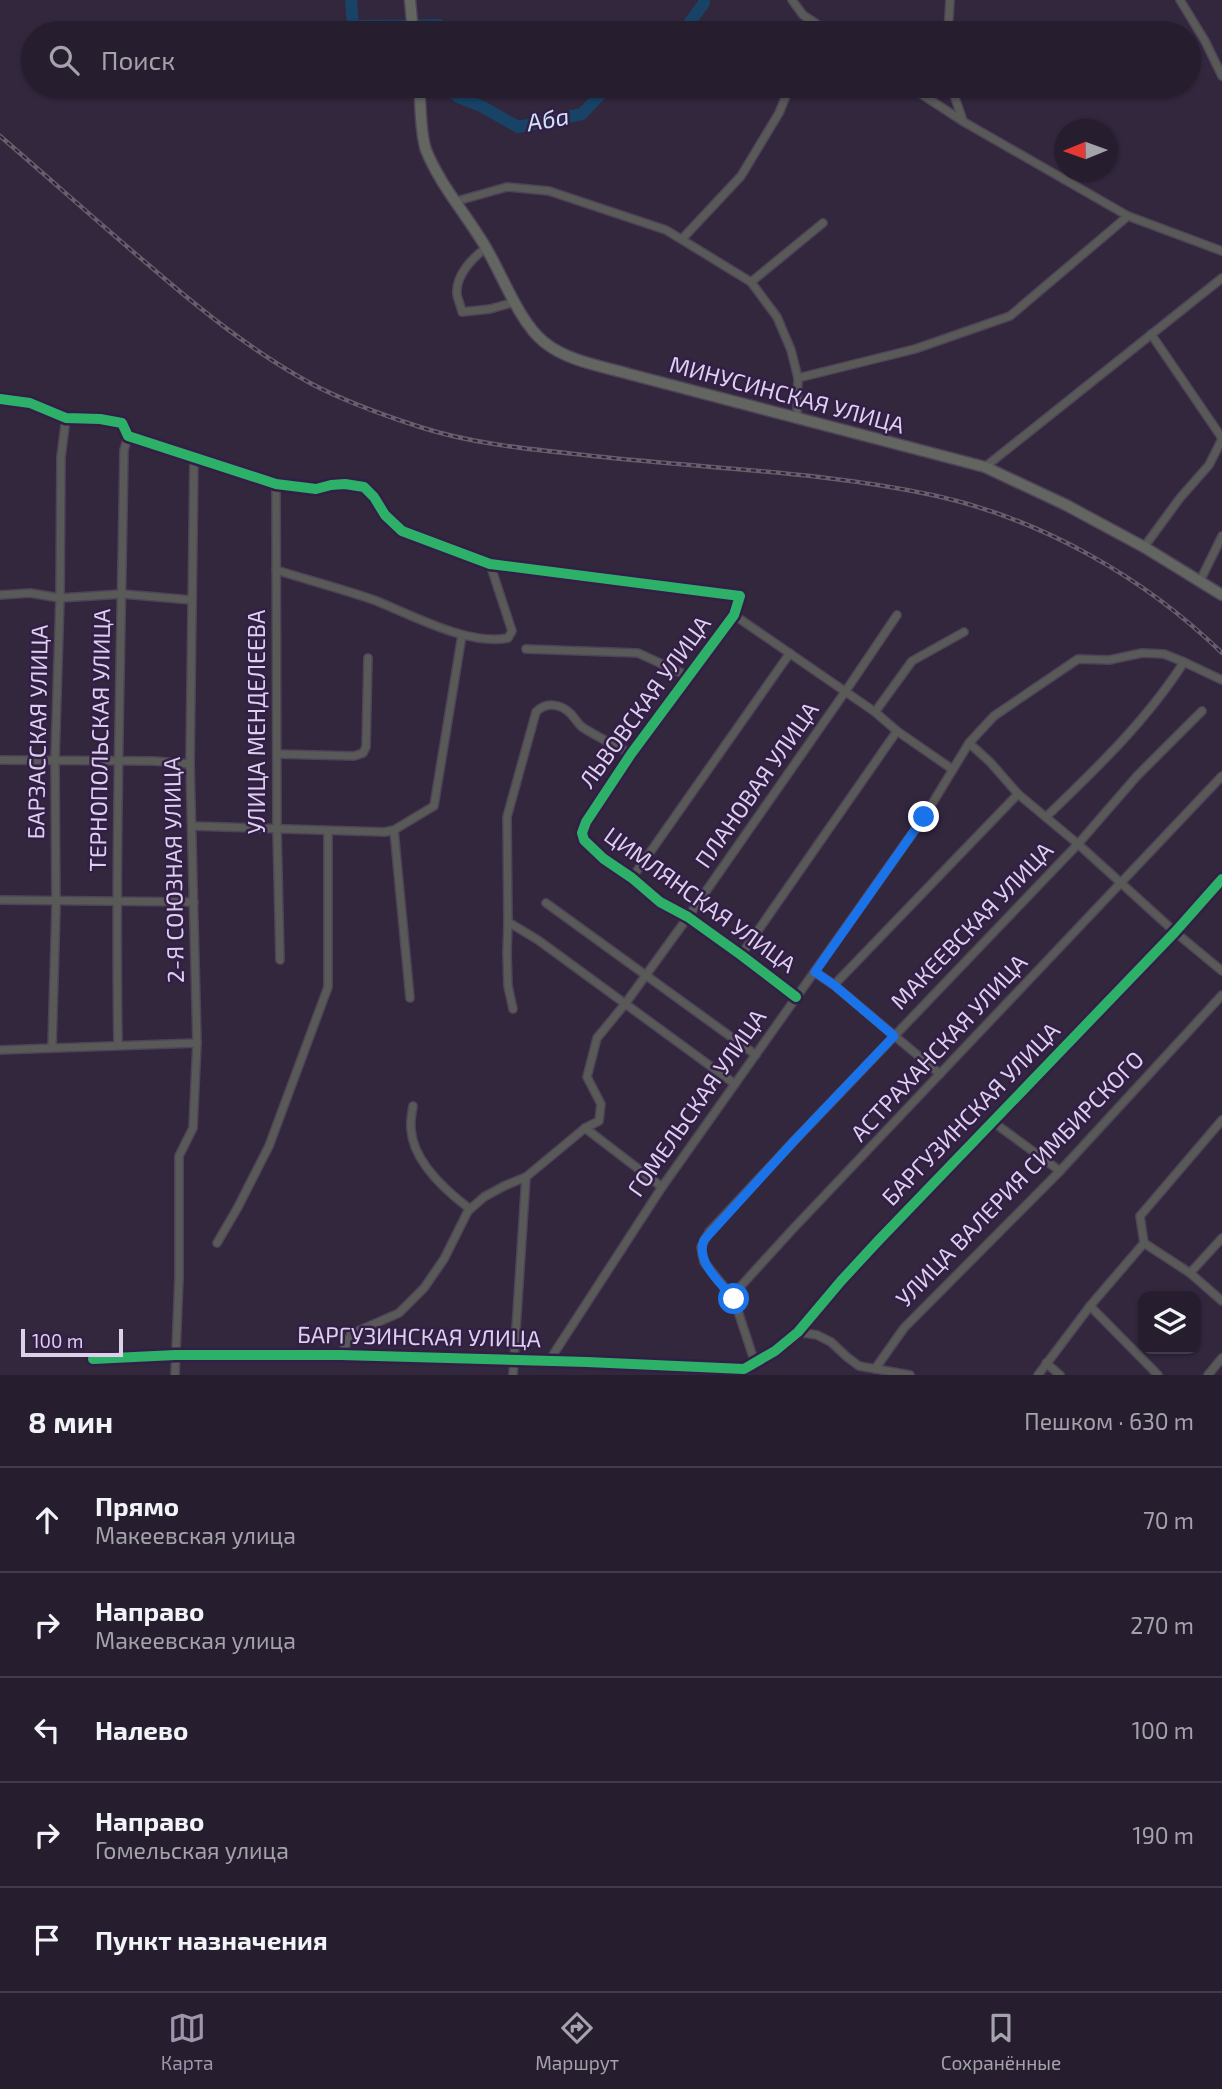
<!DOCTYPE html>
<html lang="ru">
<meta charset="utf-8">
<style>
body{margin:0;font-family:"Exo 2",sans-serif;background:#322a3a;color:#f1f3f6}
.controls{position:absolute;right:21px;bottom:21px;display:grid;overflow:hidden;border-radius:14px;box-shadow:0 2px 5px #0004}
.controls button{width:63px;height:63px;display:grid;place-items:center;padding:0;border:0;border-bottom:2px solid #423b4a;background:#261d2e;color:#f1f3f6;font:35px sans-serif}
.compass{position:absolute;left:1054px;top:119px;width:63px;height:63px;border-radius:50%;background:#261d2e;box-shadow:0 2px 5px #0004;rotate:269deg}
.scale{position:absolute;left:21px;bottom:18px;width:102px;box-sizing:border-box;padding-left:7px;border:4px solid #dcd0eb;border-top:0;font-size:19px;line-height:24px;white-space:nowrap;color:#dcd0eb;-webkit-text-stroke:5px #331e47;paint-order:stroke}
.stop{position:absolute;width:21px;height:21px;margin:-16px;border:5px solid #1a73e8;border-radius:50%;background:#fff}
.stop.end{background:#1a73e8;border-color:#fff;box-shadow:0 2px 7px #0008}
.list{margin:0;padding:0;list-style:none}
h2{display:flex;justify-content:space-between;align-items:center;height:91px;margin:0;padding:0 28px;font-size:30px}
h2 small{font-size:23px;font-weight:400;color:#a4a2aa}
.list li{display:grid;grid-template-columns:46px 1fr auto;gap:21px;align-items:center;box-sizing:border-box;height:105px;padding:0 28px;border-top:2px solid #423b4a}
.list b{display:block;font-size:26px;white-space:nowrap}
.list p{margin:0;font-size:23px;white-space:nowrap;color:#a4a2aa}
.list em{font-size:23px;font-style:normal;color:#a4a2aa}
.icon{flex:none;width:38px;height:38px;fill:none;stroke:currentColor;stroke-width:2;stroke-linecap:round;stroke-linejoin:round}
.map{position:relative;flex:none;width:1222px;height:1375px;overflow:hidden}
.search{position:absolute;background:#261d2e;box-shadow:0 2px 5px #0004;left:21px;right:21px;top:21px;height:77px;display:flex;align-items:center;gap:18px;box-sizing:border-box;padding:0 24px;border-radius:38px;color:#a4a2aa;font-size:26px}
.sheet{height:616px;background:#261d2e}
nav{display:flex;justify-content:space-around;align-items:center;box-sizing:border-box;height:98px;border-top:2px solid #423b4a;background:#261d2e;font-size:19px;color:#a4a2aa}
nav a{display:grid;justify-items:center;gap:4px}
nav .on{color:#a195ae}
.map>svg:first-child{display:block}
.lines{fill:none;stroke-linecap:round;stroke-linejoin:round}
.river{stroke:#184367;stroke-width:12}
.minor-casing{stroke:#4e4458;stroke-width:10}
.tertiary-casing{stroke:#4e4458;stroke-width:12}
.secondary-casing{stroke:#4e4458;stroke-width:13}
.minor{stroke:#595a58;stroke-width:7}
.tertiary{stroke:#595a58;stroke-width:9}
.secondary{stroke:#636560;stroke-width:10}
.rail-casing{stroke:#656068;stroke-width:4.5}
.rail{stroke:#331e47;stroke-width:2;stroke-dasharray:5;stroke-linecap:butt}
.cycleway-casing{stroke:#331e47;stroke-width:15}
.cycleway{stroke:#2db169;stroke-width:10}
.route{stroke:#1a73e8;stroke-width:9}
.labels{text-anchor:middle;stroke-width:5;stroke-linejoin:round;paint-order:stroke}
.street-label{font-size:23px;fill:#dcd0eb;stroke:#331e47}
.water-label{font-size:24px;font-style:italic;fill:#cee3f5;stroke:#331e47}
</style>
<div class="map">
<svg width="1222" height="1375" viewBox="0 0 1222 1375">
<rect width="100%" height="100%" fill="#33273e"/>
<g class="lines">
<!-- river -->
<g class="river">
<path d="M351 0 353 26 439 25 440 33"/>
<path d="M682 33 704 3V0"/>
<path d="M450 86 447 88 460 98 481 106 518 127 582 114 608 86"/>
</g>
<defs>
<g id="minor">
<path d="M792 0 803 15 830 33"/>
<path d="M1180 0 1205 41 1222 76"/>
<path d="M948 33 950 0"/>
<path d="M909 86 964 122 1128 216 1222 251"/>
<path d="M951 86 963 121"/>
<path d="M457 201 507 187 549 191 666 230 751 282 777 317 791 350 798 378"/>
<path d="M682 239 741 176 779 113 790 86"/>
<path d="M486 248C472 258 455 276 457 295 458 300 461 306 462 312L490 309 515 302"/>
<path d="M751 282 823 223"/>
<path d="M1151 334 1222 438"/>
<path d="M0 399 30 403 66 418 100 419 122 423 128 436 276 484 316 489 331 485 345 484 364 487 374 497 385 515 402 531 490 564 740 596 734 615 631 754 586 822 582 833 584 840 604 859 632 878 660 902 688 917 741 955 796 997"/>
<path d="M797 417 798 378 915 349 1010 316 1128 216"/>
<path d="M985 467 1222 278"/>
<path d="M276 484 277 830 280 960"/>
<path d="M1144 547 1180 498 1209 465 1222 439"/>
<path d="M276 570C308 580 342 589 374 600 412 615 468 646 508 638L512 631 490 564"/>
<path d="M1200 581 1222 536"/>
<path d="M0 595 30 593 60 598 122 594 192 600"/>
<path d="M734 615 875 712 897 731 952 769"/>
<path d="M526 649 638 653 688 676"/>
<path d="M875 712 912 661 964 632"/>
<path d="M969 743 990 762 1018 794 1078 844 1175 932 1222 971"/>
<path d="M277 754 354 756 363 753 366 747 368 658"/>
<path d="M0 760 154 761 190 764"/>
<path d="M1046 817C1096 769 1147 720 1184 662L1222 680"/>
<path d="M192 826 385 832 394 830 434 806 462 635"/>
<path d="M394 830 410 998"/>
<path d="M632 878 790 653"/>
<path d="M0 900 194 902"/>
<path d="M546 903 756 1055"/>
<path d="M508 922 538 940 735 1084"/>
<path d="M741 955 897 731"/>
<path d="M815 972 834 985 940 1074"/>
<path d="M834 985 1018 794"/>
<path d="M513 1009 508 986 507 953 508 922 507 817 536 712C546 702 560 703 571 714 575 718 577 723 582 727 597 737 615 745 631 754"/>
<path d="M118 1045C115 847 121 649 124 450L128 436"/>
<path d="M52 1047 56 908 55 760 60 598 61 457 66 418"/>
<path d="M0 1050 197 1043"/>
<path d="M413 1106C412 1113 410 1121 411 1129 413 1161 446 1191 470 1209"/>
<path d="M993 1122 1060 1171"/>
<path d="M585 1128 662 1187"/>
<path d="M217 1243 238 1207 269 1146 328 987V832"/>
<path d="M1144 1243 1140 1216 1222 1120"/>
<path d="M1144 1243 1190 1273 1222 1301"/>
<path d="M1190 1273 1222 1238"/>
<path d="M734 1299 704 1262 701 1247 709 1232 794 1141 1078 844 1137 776 1202 711"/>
<path d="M1090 1306 1158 1375"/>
<path d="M798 1332 817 1335 831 1342 847 1357 859 1366 910 1375"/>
<path d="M341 1355 351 1334 399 1313 424 1288 444 1259 468 1211 484 1197 504 1186 526 1177 585 1128 599 1121 601 1104 587 1077 597 1038 625 1004 688 917 845 692 897 615"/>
<path d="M93 1359C211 1352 330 1355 448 1359 547 1362 646 1365 744 1369"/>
<path d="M549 1361 662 1187 924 817 969 743 994 716 1078 659 1109 660 1142 653 1164 654 1184 662"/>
<path d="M755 1363 734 1299 740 1287 791 1231 1222 776"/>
<path d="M1046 1363 1060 1375"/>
<path d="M875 1369 904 1328 1060 1171 1222 995"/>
<path d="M175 1375 179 1278V1156L193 1128 197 1043 190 764 194 459"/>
<path d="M513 1375 526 1177"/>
<path d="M1038 1375 1090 1306 1144 1243"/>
<path d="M1208 1375 1222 1358"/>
</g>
<path id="tertiary" d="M744 1375V1369L775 1351 798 1332 841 1281 878 1241 1175 932 1222 879"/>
<g id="secondary">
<path d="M410 0 413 33"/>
<path d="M419 86C421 104 420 133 426 150 440 185 466 214 485 246 502 274 519 322 544 342 567 361 601 366 629 374L985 467 1066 505 1144 547 1222 595"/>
</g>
</defs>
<!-- minor casing -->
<use href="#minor" class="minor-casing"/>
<!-- tertiary casing -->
<use href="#tertiary" class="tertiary-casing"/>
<!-- secondary casing -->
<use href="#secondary" class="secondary-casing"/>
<!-- minor -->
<use href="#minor" class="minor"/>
<!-- tertiary -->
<use href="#tertiary" class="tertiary"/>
<!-- secondary -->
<use href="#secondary" class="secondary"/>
<defs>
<path id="rail" d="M0 136C50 179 100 224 151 267 201 310 253 352 312 384 346 402 383 415 420 427 479 446 541 450 603 457 714 469 827 472 937 496 1043 520 1145 578 1222 653"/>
</defs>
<!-- rail casing -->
<use href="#rail" class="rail-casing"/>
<!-- rail -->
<use href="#rail" class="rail"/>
<defs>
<g id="cycleway">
<path d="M0 399 30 403 66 418 100 419 122 423 128 436 276 484 316 489 331 485 345 484 364 487 374 497 385 515 402 531 490 564 740 596 734 615 631 754 586 822 582 833 584 840 604 859 632 878 660 902 688 917 741 955 796 997"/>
<path d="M93 1359 175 1355H341L587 1362 744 1369 775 1351 798 1332 841 1281 878 1241 1175 932 1222 879"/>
</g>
</defs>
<!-- cycleway casing -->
<use href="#cycleway" class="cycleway-casing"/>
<!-- cycleway -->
<use href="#cycleway" class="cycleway"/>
</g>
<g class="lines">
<!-- route -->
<path class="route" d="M734 1299C721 1283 695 1262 704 1240L794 1141 894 1036 834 985 815 972 924 817"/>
</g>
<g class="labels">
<!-- street labels -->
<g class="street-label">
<text transform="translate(787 395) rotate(15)" y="8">МИНУСИНСКАЯ УЛИЦА</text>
<text transform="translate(645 702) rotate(-54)" y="8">ЛЬВОВСКАЯ УЛИЦА</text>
<text transform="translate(257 722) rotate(-90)" y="8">УЛИЦА МЕНДЕЛЕЕВА</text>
<text transform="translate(38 732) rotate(-89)" y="8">БАРЗАССКАЯ УЛИЦА</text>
<text transform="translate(100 740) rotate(-89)" y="8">ТЕРНОПОЛЬСКАЯ УЛИЦА</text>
<text transform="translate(757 785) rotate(-55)" y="8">ПЛАНОВАЯ УЛИЦА</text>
<text transform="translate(174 870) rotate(-91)" y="8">2-Я СОЮЗНАЯ УЛИЦА</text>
<text transform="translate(700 900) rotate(36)" y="8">ЦИМЛЯНСКАЯ УЛИЦА</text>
<text transform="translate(972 926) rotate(-46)" y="8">МАКЕЕВСКАЯ УЛИЦА</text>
<text transform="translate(939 1048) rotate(-47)" y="8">АСТРАХАНСКАЯ УЛИЦА</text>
<text transform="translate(697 1103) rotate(-55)" y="8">ГОМЕЛЬСКАЯ УЛИЦА</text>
<text transform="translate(971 1114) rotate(-46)" y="8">БАРГУЗИНСКАЯ УЛИЦА</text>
<text transform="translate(1020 1179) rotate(-46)" y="8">УЛИЦА ВАЛЕРИЯ СИМБИРСКОГО</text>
<text transform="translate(419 1337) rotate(1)" y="8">БАРГУЗИНСКАЯ УЛИЦА</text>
</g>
<!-- water labels -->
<g class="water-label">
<text transform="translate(548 120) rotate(-10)" y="8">Аба</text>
</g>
</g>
</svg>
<div class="controls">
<button><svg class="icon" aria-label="layers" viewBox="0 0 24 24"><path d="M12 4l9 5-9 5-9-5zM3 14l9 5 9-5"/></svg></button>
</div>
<svg class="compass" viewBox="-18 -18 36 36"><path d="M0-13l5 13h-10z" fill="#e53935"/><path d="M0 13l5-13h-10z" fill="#a4a2aa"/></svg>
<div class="scale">100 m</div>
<div class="stop" style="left:734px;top:1299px"></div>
<div class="stop end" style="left:924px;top:817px"></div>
<div class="search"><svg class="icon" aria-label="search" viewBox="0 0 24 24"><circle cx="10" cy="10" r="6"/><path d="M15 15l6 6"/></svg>Поиск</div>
</div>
<section class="sheet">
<h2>8 мин<small>Пешком · 630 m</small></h2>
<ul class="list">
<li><svg class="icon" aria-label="ahead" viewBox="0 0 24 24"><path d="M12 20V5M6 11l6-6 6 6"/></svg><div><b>Прямо</b><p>Макеевская улица</p></div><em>70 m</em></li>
<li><svg class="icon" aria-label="right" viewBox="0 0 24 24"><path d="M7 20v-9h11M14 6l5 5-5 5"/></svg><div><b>Направо</b><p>Макеевская улица</p></div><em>270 m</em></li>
<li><svg class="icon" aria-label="left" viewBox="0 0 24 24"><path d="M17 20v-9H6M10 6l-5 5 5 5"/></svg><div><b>Налево</b></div><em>100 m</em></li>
<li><svg class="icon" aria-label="right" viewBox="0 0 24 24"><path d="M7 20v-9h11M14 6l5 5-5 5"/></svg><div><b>Направо</b><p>Гомельская улица</p></div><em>190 m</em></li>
<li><svg class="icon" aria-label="arrive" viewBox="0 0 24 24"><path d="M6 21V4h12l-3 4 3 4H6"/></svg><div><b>Пункт назначения</b></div></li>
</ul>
</section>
<nav>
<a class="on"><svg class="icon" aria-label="map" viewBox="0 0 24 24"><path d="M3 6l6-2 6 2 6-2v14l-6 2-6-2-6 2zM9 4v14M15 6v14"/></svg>Карта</a>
<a><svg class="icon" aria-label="directions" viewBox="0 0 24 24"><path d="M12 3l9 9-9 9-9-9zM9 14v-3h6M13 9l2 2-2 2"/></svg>Маршрут</a>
<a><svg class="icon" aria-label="saved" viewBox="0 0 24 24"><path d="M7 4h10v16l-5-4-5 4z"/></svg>Сохранённые</a>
</nav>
